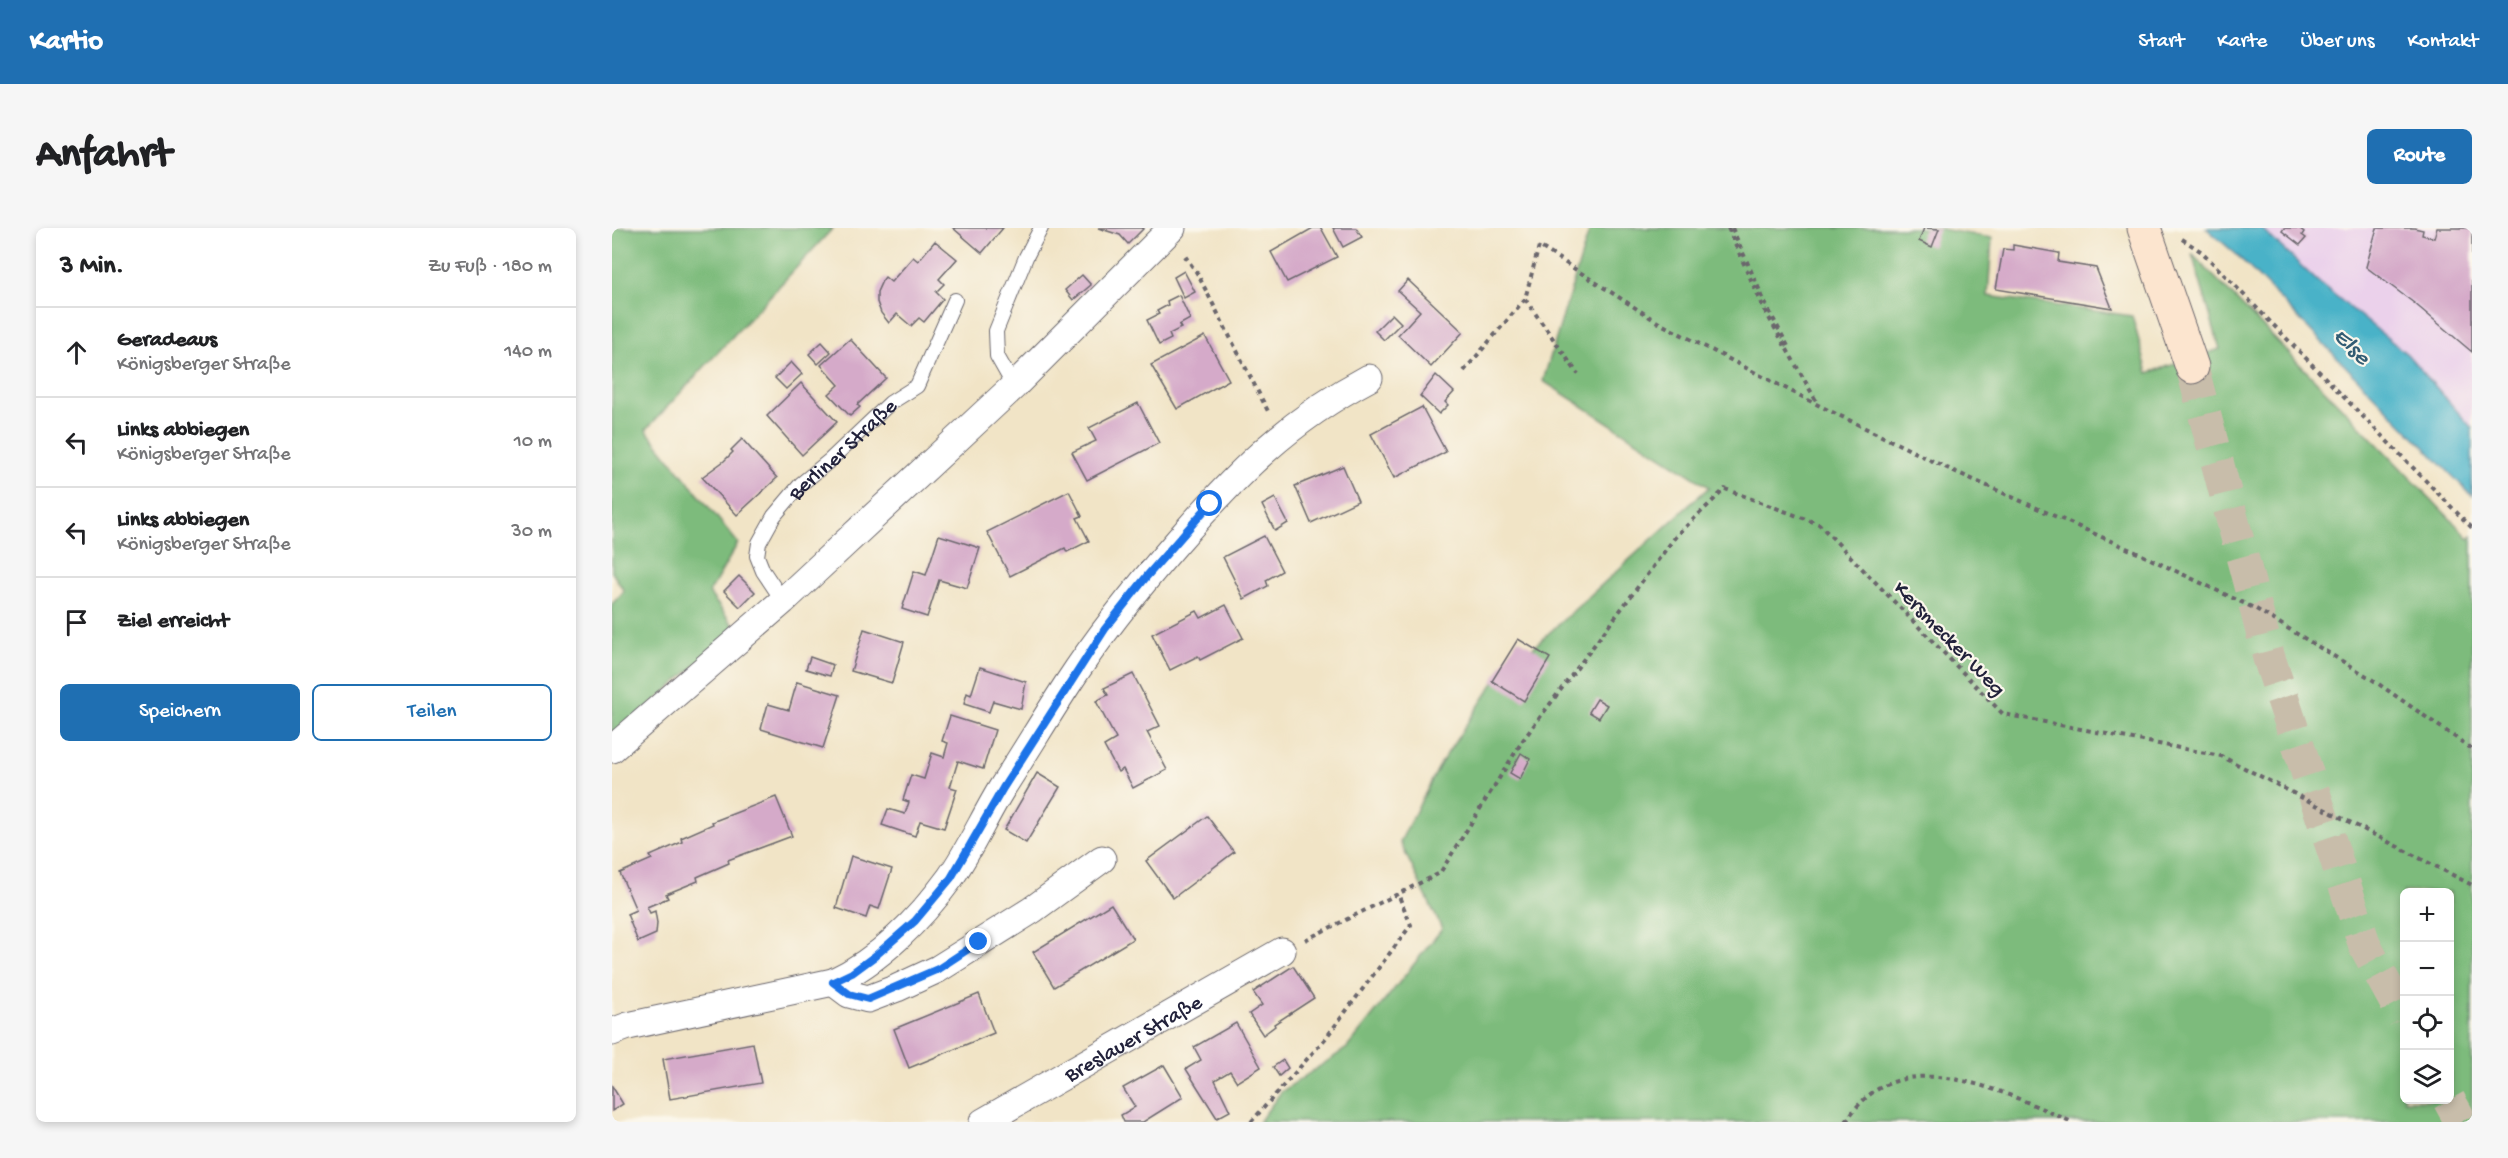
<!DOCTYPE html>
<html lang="de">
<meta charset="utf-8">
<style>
body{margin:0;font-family:"Gochi Hand",sans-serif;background:#f6f6f6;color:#202124}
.controls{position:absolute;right:18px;bottom:18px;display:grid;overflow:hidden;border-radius:9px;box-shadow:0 3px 9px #0003}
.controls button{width:54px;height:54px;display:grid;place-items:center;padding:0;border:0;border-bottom:2px solid #e0e0e0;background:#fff;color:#202124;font:30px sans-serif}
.stop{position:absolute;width:18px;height:18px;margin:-14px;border:4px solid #1a73e8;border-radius:50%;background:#fff}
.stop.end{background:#1a73e8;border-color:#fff;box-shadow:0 2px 6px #0008}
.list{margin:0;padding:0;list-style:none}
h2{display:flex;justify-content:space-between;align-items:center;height:78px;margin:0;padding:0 24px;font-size:26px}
h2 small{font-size:20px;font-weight:400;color:#757577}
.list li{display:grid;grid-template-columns:39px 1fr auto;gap:18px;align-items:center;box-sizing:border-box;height:90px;padding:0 24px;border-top:2px solid #e0e0e0}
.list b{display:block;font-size:22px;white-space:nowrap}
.list p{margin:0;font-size:20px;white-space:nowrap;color:#757577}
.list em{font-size:20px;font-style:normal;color:#757577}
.actions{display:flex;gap:12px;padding:18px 24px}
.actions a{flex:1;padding:14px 0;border:2px solid #1f6fb2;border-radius:9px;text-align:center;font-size:21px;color:#1f6fb2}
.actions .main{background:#1f6fb2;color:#fff}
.icon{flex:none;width:33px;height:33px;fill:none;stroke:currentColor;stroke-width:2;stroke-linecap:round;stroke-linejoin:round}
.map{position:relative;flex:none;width:1860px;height:894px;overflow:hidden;border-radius:9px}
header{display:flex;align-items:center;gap:36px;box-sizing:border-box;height:84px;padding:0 30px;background:#1f6fb2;color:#fff}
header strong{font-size:28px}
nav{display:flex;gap:33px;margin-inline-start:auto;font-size:21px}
.intro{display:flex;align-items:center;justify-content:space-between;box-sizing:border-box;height:144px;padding:0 36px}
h1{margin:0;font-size:42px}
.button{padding:15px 27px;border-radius:9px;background:#1f6fb2;color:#fff;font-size:21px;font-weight:700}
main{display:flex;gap:36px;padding:0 36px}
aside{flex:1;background:#fff;border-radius:9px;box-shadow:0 3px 9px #0003}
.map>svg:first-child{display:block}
.built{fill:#ebd1eb}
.forest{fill:#7dbb7b;stroke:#506e5b;stroke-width:1.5;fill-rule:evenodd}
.water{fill:#4ab2c8;stroke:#366a82;stroke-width:1.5}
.building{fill:#d5aac9}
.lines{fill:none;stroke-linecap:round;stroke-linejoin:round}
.secondary-tunnel{stroke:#c8bdaa;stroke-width:33;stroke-dasharray:33 16;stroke-linecap:butt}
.lane-casing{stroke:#6a666c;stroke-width:16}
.street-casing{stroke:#6a666c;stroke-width:29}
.secondary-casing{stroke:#6a666c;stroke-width:35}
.path{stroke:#6a666c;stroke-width:4;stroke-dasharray:4.5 4.5;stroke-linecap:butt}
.lane{stroke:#fff;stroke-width:14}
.street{stroke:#fff;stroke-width:27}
.secondary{stroke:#fce5cf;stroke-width:33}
.route{stroke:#1a73e8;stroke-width:8}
.labels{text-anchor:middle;stroke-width:4.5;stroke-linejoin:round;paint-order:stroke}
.street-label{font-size:22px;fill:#22223b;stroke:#fbf7ec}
.water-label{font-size:24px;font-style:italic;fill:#325c73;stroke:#fbf7ec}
</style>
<header>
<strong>Kartio</strong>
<nav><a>Start</a><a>Karte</a><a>Über uns</a><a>Kontakt</a></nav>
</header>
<div class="intro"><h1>Anfahrt</h1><a class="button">Route</a></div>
<main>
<aside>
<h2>3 Min.<small>Zu Fuß · 180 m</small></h2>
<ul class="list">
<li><svg class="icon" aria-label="ahead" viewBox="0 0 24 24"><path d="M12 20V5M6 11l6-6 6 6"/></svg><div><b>Geradeaus</b><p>Königsberger Straße</p></div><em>140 m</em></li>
<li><svg class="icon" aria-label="left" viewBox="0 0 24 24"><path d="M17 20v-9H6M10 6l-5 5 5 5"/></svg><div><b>Links abbiegen</b><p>Königsberger Straße</p></div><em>10 m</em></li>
<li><svg class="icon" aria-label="left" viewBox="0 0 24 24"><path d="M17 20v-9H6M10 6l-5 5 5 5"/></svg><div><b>Links abbiegen</b><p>Königsberger Straße</p></div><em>30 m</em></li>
<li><svg class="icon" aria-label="arrive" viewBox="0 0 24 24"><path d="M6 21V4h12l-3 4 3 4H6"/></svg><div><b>Ziel erreicht</b></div></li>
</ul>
<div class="actions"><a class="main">Speichern</a><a>Teilen</a></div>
</aside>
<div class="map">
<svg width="1860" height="894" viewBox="0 0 1860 894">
<rect width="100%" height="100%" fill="#fbf7ec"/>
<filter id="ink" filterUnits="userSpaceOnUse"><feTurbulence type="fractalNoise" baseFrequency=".0167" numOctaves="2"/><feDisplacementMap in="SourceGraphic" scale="12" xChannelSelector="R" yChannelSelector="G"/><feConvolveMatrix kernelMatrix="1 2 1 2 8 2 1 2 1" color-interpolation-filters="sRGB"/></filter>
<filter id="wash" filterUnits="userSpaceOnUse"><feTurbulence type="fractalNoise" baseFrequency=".008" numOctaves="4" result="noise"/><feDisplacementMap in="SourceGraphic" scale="24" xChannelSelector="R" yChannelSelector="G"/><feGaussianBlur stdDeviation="1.35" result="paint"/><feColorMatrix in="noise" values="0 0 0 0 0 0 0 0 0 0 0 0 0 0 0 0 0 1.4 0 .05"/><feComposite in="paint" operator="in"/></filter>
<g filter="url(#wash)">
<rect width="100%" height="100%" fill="#f1e4c6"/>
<!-- built -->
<path class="built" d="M1649 0H1860V200L1795 126 1703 51Z"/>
<!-- forest -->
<g class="forest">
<path d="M0 0H221L34 202 126 315 97 365 125 402 0 510V376L12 363 0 344Z"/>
<path d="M978 0H1324L1380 10 1376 68 1520 88 1536 145 1608 121 1580 26 1857 310 1860 307V894H647L669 864 735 820 830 701 788 614 829 535 881 456 1097 259 931 153ZM1792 664H1838V872H1792Z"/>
</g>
<!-- water -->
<path class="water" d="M1594 0H1649L1703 51 1795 126 1860 200V268L1625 27Z"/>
<g id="blocks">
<!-- building -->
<g class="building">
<path d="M341 0H391L370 25Z"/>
<path d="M486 0H532L516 16 508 7Z"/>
<path d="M701 0H709L725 29 675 54 659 24Z"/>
<path d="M721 0H744L750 9 731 19Z"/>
<path d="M1312 0 1327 1 1320 19 1307 13Z"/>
<path d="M1672 0H1687L1692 4 1690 7 1694 10 1688 17 1670 3Z"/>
<path d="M1765 0H1802L1811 2 1810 7 1822 10 1825 0H1860V124L1802 75 1754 39Z"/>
<path d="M323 13 345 31 327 51 332 56 324 64 331 71 312 94 307 90 299 98 285 86 277 95 269 85 265 74V64L270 53 273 49 279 54 301 29 306 33Z"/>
<path d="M1401 17 1447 25 1446 34 1484 40 1500 80 1384 61 1391 21 1401 22Z"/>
<path d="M572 43 583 64 572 70 562 49Z"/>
<path d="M470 47 479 57 461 72 453 62Z"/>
<path d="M796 52 851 104 819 139 786 107 808 83 786 63Z"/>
<path d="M567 67 578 91 567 97 569 100 557 106 559 111 547 117 535 92 547 86 545 83 556 77 555 73Z"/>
<path d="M780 86 789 95 772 112 763 103Z"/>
<path d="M593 108 617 152 565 181 539 137Z"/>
<path d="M238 111 274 150 245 177 248 179 238 188 217 166 227 157 209 137Z"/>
<path d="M210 114 219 124 206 136 197 126Z"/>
<path d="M179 134 190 146 174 161 163 150Z"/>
<path d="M824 147 842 164 833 174 836 177 827 186 808 168Z"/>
<path d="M189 155 225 194 190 227 155 188Z"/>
<path d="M526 175 547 215 475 252 460 224 484 213 477 200Z"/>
<path d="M810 179 834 224 782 250 759 206Z"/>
<path d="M130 211 165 250 125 287 90 249 112 233 121 224 119 222Z"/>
<path d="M731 238 746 273 699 295 683 258Z"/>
<path d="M457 263 470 288 465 290 477 313 455 324 453 320 398 348 375 304Z"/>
<path d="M663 270 676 295 663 303 650 277Z"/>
<path d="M327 307 368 320 355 360 327 352 315 389 290 381 302 343 314 347Z"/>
<path d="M652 308 670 343 654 352 656 358 632 371 611 329Z"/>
<path d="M127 348 143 364 128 379 112 363Z"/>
<path d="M614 377 631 410 588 432 586 428 558 442 540 406 585 383 589 390Z"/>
<path d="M252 401 292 414 280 455 239 443Z"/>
<path d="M906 411 938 430 912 473 880 453Z"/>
<path d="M198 429 221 437 218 448 194 441Z"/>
<path d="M368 439 414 454 409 481 381 473 377 484 352 476 355 465 359 467Z"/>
<path d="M521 446 548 498 535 504 555 542 521 560 511 541 506 544 492 518 504 511 484 473 496 467 492 460Z"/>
<path d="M185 454 228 467 211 520 149 501 156 476 177 482Z"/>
<path d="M985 471 995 477 987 490 977 484Z"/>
<path d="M338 488 383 502 371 541 346 533 338 559 345 561 332 600 308 593 303 608 270 597 276 581 293 586 297 574 291 572 299 547 312 551 320 525 332 529 336 515 330 513Z"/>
<path d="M909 525 918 531 908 551 898 545Z"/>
<path d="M425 545 448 559 414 615 392 602Z"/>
<path d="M164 569 180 608 116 632 117 635 85 649 86 653 54 666 56 670 35 679 38 685 43 683 45 695 44 706 26 714 15 686 24 682 8 645 40 631 38 628 70 614 69 610 101 596 100 594Z"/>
<path d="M595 588 622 624 561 670 534 633Z"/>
<path d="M239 628 280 641 267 681 258 678 254 690 224 680Z"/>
<path d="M499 676 521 711 442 759 421 724Z"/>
<path d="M681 738 702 770 662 796 663 798 651 807 637 786 650 777 641 764Z"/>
<path d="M367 766 382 805 297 840 282 801Z"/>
<path d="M624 795 649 839 625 854 618 843 603 852 618 883 605 890 574 841 589 832 582 819Z"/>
<path d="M141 815 149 855 58 871 51 831Z"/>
<path d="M671 832 676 840 667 848 661 839Z"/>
<path d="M552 837 571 869 531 894H512L509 887 523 879 511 860Z"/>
<path d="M0 858 11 876 0 883Z"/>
</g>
</g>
</g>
<g filter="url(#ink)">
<use href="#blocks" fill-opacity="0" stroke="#6a666c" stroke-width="1.5"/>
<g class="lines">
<!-- secondary-tunnel -->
<g class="secondary-tunnel">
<path d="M1580 139 1657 430 1753 718 1792 790"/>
<path d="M1837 872 1849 894"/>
</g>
<defs>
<g id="lane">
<path d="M402 158 385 128 384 103 414 29 429 0"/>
<path id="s1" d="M171 373 151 343 145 328 147 315 162 288 189 256 217 233 278 175 305 158 343 72"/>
</g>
<g id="street">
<path d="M0 521 171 373 402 158 560 0"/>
<path d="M221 754 237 766 256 771 285 760 326 741 420 682 490 631"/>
<path d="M0 804 16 798 221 754C267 733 308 691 338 650 358 622 372 589 390 560 412 526 433 491 455 457 488 406 526 359 566 313 625 245 676 193 757 150"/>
<path id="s2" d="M371 894 670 723"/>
</g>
<path id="secondary" d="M1532 0 1580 139"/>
</defs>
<!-- lane casing -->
<use href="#lane" class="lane-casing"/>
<!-- street casing -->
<use href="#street" class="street-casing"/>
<!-- secondary casing -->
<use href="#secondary" class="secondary-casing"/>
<!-- path -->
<g class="path">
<path d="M1116 0 1152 81 1206 176"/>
<path d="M1120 0 1155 79 1177 120"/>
<path d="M1570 11 1590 24 1860 300"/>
<path d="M573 28 585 45 657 185"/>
<path d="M913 71 966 146"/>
<path d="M852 143 913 71 927 18 1047 95 1206 177 1335 240 1530 327 1644 381 1758 450 1860 521"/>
<path d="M693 712 828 645 911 512 1064 308 1113 261 1207 296 1391 486 1609 528 1860 657"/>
<path d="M639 894 713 811 799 697 786 666"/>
<path d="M1234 894C1285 809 1392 864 1460 894"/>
</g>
<!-- lane -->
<use href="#lane" class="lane"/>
<!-- street -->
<use href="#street" class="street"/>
<!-- secondary -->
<use href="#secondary" class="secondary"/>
</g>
</g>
<g class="lines" filter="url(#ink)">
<!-- route -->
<path class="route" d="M367 714 326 741 256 771 237 766 221 754 240 745 263 728 303 693 339 650 391 560 493 401 535 348 598 276"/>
</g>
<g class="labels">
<!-- street labels -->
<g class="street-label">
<text dy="8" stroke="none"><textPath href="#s1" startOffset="192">Berliner Straße</textPath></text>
<text transform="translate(1339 409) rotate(46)" y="8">Kersmecker Weg</text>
<text dy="8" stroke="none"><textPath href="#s2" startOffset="172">Breslauer Straße</textPath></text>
</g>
<!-- water labels -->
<g class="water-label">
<text transform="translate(1741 117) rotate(45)" y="8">Else</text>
</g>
</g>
</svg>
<div class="controls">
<button>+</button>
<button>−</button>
<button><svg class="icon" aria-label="locate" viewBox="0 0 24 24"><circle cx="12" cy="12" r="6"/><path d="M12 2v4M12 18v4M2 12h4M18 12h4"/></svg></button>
<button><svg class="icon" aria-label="layers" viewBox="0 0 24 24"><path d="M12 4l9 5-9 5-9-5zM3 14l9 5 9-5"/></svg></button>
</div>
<div class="stop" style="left:598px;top:276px"></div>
<div class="stop end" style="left:367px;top:714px"></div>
</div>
</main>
